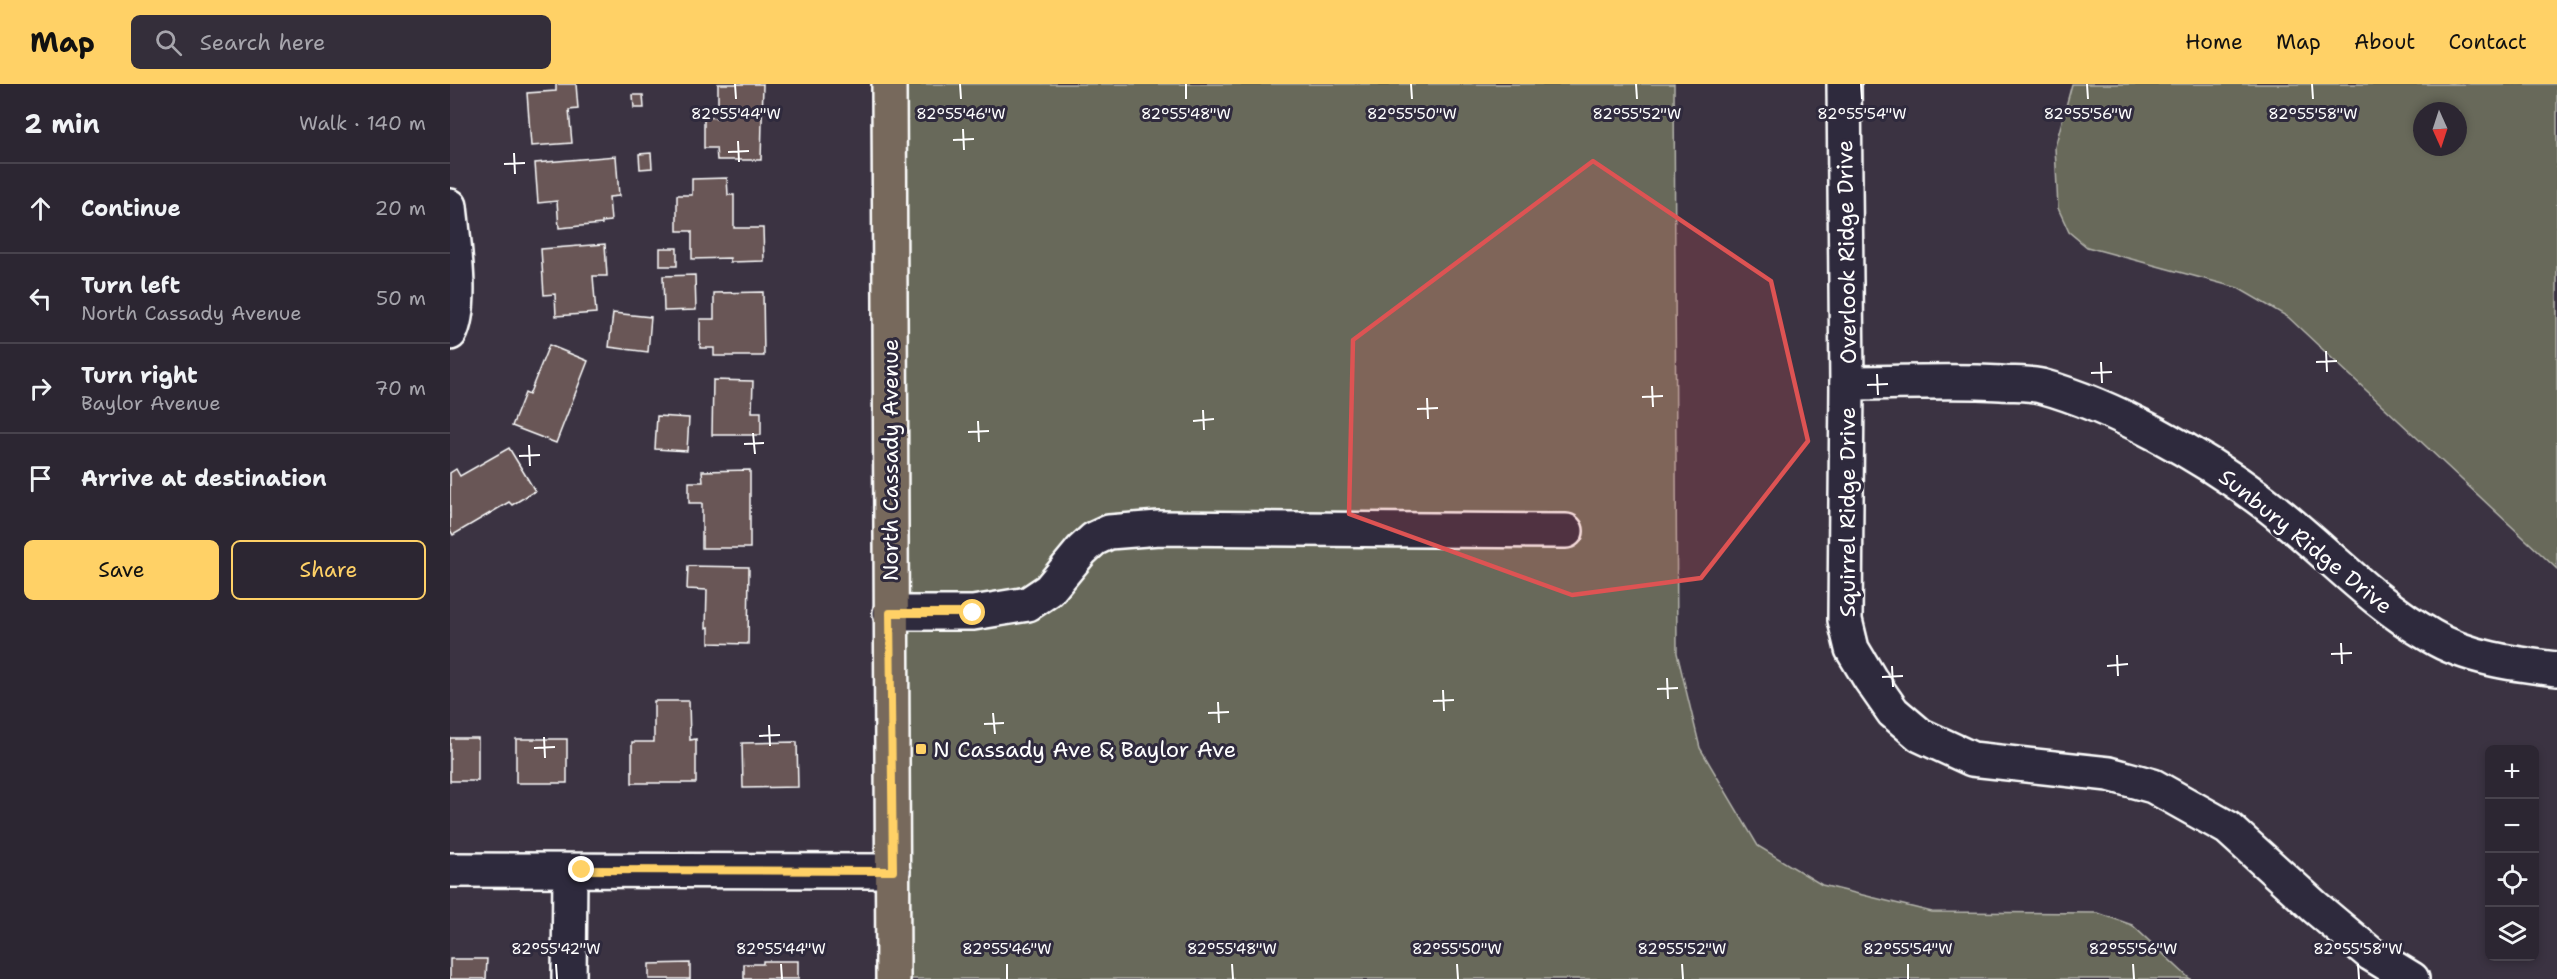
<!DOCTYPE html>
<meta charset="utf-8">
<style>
body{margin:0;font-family:"Shantell Sans",sans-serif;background:#342e3a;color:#f1f3f6}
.controls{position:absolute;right:18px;bottom:18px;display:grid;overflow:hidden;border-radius:9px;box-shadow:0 3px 9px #0003}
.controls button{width:54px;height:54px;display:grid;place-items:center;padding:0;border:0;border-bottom:2px solid #48434d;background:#2c2632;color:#f1f3f6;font:30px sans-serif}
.compass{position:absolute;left:1963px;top:18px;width:54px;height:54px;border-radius:50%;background:#2c2632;box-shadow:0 3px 9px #0003;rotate:177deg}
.stop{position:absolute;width:18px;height:18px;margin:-14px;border:4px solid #ffd166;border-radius:50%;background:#fff}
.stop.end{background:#ffd166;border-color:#fff;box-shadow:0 2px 6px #0008}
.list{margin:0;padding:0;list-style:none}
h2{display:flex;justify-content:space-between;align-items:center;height:78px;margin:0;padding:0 24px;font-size:26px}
h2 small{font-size:20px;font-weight:400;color:#a6a5ac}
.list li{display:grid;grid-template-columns:39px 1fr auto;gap:18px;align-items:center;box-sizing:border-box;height:90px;padding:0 24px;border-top:2px solid #48434d}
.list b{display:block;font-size:22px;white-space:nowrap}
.list p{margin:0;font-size:20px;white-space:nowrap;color:#a6a5ac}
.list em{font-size:20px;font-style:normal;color:#a6a5ac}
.actions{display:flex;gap:12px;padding:18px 24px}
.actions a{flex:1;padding:14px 0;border:2px solid #ffd166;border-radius:9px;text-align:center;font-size:21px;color:#ffd166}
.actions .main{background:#ffd166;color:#111}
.icon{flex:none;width:33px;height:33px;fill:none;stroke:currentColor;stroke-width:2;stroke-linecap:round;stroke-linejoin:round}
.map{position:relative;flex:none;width:2107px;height:895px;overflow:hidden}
header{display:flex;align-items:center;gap:36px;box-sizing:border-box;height:84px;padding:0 30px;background:#ffd166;color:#111}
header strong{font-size:28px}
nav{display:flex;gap:33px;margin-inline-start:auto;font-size:21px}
.search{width:420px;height:54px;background:#342e3a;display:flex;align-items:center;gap:15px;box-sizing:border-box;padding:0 21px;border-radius:9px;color:#a6a5ac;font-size:22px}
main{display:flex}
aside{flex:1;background:#2c2632}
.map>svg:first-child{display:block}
.green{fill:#68695a;stroke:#b4b4ac;stroke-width:1.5;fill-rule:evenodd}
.building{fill:#695757;stroke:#fff;stroke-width:1.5}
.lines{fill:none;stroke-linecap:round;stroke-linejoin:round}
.minor-casing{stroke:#fff;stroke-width:38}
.major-casing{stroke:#fff;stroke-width:38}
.minor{stroke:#2f2a3d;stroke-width:33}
.major{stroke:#77695c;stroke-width:33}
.route{stroke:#ffd166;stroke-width:8}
.marked{fill:#de5353;fill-opacity:0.2;stroke:#de5353;stroke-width:4.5;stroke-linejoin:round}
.ticks{fill:none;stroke:#fff;stroke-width:2}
.poi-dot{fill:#ffd166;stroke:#2f2a3d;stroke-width:2}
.labels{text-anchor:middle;stroke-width:6;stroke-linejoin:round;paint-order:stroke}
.street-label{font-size:22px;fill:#fff;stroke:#2f2a3d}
.poi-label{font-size:22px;fill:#fff;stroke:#2f2a3d;text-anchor:start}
.ticks-label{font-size:15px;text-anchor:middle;fill:#fff;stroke:#2f2a3d;stroke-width:6;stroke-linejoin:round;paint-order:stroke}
</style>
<header>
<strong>Map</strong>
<div class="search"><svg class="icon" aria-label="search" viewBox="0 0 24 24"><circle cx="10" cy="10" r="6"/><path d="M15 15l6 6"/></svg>Search here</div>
<nav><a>Home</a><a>Map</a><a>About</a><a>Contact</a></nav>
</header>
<main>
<aside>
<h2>2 min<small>Walk · 140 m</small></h2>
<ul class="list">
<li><svg class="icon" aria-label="ahead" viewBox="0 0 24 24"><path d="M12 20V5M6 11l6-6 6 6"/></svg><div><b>Continue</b></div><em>20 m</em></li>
<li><svg class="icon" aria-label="left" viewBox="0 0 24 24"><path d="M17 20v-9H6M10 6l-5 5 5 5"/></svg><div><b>Turn left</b><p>North Cassady Avenue</p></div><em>50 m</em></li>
<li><svg class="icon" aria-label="right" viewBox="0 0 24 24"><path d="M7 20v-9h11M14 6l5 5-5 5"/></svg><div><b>Turn right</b><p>Baylor Avenue</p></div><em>70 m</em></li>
<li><svg class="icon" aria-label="arrive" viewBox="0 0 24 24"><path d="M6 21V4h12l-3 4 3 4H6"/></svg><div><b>Arrive at destination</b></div></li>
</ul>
<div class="actions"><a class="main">Save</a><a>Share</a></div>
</aside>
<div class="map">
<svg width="2107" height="895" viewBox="0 0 2107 895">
<rect width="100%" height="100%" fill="#3b3342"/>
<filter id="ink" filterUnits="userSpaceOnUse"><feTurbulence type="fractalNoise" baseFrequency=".0167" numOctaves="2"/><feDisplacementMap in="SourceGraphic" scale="12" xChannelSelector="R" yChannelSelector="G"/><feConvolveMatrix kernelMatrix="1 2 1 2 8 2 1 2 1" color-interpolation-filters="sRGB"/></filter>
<g filter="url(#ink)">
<!-- green -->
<g class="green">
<path d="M456 0H1224L1227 569 1250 664 1308 762 1372 801 1482 828 1648 829 1682 841 1740 895H456Z"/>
<path d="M1622 0H2107V485L1838 233 1788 204 1637 163 1619 148 1608 124 1605 63ZM1972 27H2008V63H1972Z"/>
</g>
<!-- building -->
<g class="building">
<path d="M106 0H126L128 25 119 26 122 59 81 62 77 9 106 7Z"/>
<path d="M268 0H313L311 76H267L266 64H254V33L268 34Z"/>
<path d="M183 11H193L194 24H184Z"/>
<path d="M201 69 202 84 190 85 189 70Z"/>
<path d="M166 72 169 112 159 113 161 137 152 138V140L109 144 107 117 88 119 85 79Z"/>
<path d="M277 94 278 111H284V144H313L314 177 280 178V174L242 175V147H227V111H242V95Z"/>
<path d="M155 160 157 192H143L146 229 106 232 105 210 94 211 91 165Z"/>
<rect x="210" y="164" width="17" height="18"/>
<path d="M245 191 246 226 214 227 213 192Z"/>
<path d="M313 208 314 272H264V264H250V235H264V209Z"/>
<path d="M163 229 201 233 198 268 159 263Z"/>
<path d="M99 261 138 277 106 359 62 342 75 309 79 311Z"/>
<path d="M263 296 303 297 302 328H311V351H262Z"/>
<path d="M207 332 239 334 237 367 205 365Z"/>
<path d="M59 364 85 407 62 421 59 418 3 451 0 446V389L6 385 10 392Z"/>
<path d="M300 386V464H252V419H239V398H253L252 387Z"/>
<path d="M238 482 299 483 298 560 259 559V543L256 544 257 506 237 505Z"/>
<path d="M204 617H239L240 656 246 655V699H182V658H204Z"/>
<rect x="0" y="654" width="28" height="43"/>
<rect x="66" y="655" width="51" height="44"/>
<path d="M347 658 348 703 293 704 292 659Z"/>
<path d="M0 875H37L36 895H0Z"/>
<path d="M313 877H348V895H294V880H313Z"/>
<path d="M240 879V895H199V880Z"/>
</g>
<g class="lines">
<defs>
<g id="minor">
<path d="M1394 0 1397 299 1395 536 1402 565 1420 595 1443 628 1470 651 1522 675 1659 690 1703 702 1778 744 1865 823 1921 870 1962 895"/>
<path d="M0 122C3 153 14 223 0 249"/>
<path d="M1397 299C1448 299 1500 296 1551 299 1564 300 1579 299 1591 302 1664 322 1751 371 1811 416 1869 459 1918 516 1981 552 2017 574 2065 580 2107 585"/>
<path d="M440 529H523L578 520 599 506 632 466 644 455 659 448 709 444 1116 447"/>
<path d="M0 786 443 787"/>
<path d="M119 895 120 787"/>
</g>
<path id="major" d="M439 0 443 895"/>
</defs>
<!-- minor casing -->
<use href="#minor" class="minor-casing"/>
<!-- major casing -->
<use href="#major" class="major-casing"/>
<!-- minor -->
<use href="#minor" class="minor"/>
<!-- major -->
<use href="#major" class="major"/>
</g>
</g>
<g class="lines" filter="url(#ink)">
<!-- route -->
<path class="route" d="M132 786 443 787 440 529H523"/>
</g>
<!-- marked area -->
<path class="marked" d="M1143 77 1321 197 1358 357 1251 494 1122 511 899 430 903 256Z"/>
<!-- ticks -->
<path class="ticks" d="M285 0 286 15M510 0 511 15M736 0V15M961 0 962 15M1186 0 1187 15M1411 0 1412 15M1637 0 1638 15M1862 0 1863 15M513 45 514 66M503 56 524 55M288 57 289 78M278 68 299 67M64 69 65 90M54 80 75 79M1876 267 1877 288M1651 278 1652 299M1866 278 1887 277M1641 289 1662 288M1427 290 1428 311M1417 301 1438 300M1202 302 1203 323M1192 313 1213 312M977 314 978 335M967 325 988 324M753 326 754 346M528 337 529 358M743 337 764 335M518 348 539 347M303 349 305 370M294 360 314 359M79 361 80 382M69 372 90 371M1891 559 1892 580M1881 570 1902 569M1667 571 1668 592M1442 582 1443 603M1657 582 1678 580M1432 593 1453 592M1217 594 1218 615M1207 605 1228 604M993 606 994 627M983 617 1004 616M768 618 769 639M543 629 545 650M758 629 779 628M534 640 554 639M319 641 320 662M309 652 330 651M94 653 95 674M84 664 105 663M106 880 107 895M331 880 332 895M557 880V895M782 880 783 895M1007 880 1008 895M1232 880 1233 895M1458 880V895M1683 880 1684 895M1908 880 1909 895"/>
<!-- markers -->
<rect class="poi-dot" x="465" y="659" width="12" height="12" rx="3"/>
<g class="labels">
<!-- street labels -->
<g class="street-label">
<text transform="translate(1396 168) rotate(-91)" y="8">Overlook Ridge Drive</text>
<text transform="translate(440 376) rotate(-90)" y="8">North Cassady Avenue</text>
<text transform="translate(1397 428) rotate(-90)" y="8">Squirrel Ridge Drive</text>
<text transform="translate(1856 457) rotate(39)" y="8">Sunbury Ridge Drive</text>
</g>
<!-- poi labels -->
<g class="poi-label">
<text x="483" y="673">N Cassady Ave &amp; Baylor Ave</text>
</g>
</g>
<g class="ticks-label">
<text x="286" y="35">82°55'44"W</text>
<text x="511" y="35">82°55'46"W</text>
<text x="736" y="35">82°55'48"W</text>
<text x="962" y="35">82°55'50"W</text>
<text x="1187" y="35">82°55'52"W</text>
<text x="1412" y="35">82°55'54"W</text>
<text x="1638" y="35">82°55'56"W</text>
<text x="1863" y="35">82°55'58"W</text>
<text x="106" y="870">82°55'42"W</text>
<text x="331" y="870">82°55'44"W</text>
<text x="557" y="870">82°55'46"W</text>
<text x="782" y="870">82°55'48"W</text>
<text x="1007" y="870">82°55'50"W</text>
<text x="1232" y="870">82°55'52"W</text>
<text x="1458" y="870">82°55'54"W</text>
<text x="1683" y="870">82°55'56"W</text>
<text x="1908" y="870">82°55'58"W</text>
</g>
</svg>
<div class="controls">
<button>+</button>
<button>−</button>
<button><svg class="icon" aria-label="locate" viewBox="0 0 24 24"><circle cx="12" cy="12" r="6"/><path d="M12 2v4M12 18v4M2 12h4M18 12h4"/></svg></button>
<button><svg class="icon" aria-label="layers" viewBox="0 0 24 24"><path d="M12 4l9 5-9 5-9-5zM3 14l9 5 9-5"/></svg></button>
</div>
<svg class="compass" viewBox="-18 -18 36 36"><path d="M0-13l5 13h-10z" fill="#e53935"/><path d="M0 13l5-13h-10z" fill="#a6a5ac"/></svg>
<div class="stop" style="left:523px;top:529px"></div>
<div class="stop end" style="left:132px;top:786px"></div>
</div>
</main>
